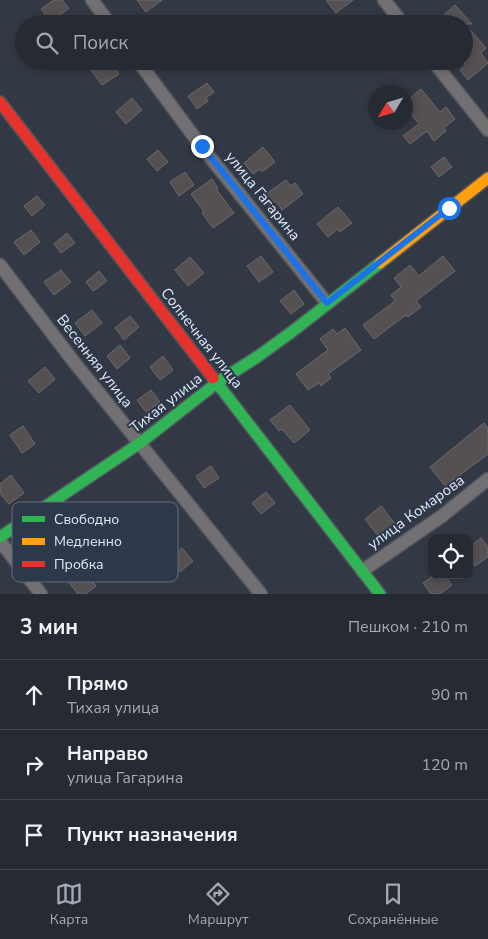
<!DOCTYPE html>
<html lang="ru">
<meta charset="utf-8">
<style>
body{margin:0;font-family:"Nunito Sans",sans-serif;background:#32373f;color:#f1f3f6}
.controls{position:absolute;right:15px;bottom:15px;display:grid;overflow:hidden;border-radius:10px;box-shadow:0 2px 8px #0003}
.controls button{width:45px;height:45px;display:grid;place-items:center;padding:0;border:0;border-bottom:1px solid #42474e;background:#262b33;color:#f1f3f6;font:25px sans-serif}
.compass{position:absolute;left:368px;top:85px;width:45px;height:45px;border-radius:50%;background:#262b33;box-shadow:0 2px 8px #0003;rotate:232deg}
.stop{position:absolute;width:15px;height:15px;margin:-11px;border:4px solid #1a73e8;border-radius:50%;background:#fff}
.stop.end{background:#1a73e8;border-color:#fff;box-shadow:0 1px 5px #0008}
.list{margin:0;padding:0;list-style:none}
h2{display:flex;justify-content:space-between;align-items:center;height:65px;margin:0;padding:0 20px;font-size:21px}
h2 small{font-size:16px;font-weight:400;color:#a4a7ac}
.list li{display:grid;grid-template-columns:32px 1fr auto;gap:15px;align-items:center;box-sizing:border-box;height:70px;padding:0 20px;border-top:1px solid #42474e}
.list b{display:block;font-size:19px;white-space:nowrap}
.list p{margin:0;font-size:16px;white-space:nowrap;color:#a4a7ac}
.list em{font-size:16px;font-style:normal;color:#a4a7ac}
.icon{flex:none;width:28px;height:28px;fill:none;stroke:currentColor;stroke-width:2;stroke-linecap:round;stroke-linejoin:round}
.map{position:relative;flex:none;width:488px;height:594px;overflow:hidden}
.search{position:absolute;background:#262b33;box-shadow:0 2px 8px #0003;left:15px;right:15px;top:15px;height:55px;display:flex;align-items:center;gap:12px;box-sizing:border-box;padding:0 18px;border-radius:28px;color:#a4a7ac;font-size:19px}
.sheet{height:275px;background:#262b33}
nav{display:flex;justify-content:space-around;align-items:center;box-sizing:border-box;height:70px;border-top:1px solid #42474e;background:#262b33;font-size:14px;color:#a4a7ac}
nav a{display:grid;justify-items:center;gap:2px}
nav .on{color:#a4abb6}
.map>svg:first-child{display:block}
.building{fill:#555052;stroke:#6c696c}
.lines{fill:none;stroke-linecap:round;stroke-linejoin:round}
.street-casing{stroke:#51565e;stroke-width:15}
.fast-casing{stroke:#51565e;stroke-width:14}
.slow-casing{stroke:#51565e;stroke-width:14}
.jam-casing{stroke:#51565e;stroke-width:14}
.street{stroke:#727073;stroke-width:12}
.fast{stroke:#30b455;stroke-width:11}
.slow{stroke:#ff9f0a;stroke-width:11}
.jam{stroke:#e5322d;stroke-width:11}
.route{stroke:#1a73e8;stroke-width:6}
.labels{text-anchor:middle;stroke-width:4;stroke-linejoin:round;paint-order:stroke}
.street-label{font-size:15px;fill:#e1e8f4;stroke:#2d384a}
.key{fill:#2d384a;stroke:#636d7d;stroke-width:1}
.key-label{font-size:14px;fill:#e1e8f4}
</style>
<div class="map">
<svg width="488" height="594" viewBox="0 0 488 594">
<rect width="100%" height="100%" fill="#333944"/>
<!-- building -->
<g class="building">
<path d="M54 0H62L69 8 51 22 41 9Z"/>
<path d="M137 0H162L146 12Z"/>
<path d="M326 0H353L336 13Z"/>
<path d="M455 5 472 24H465L486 48 481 53 488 63 468 80 460 70 466 65 464 63V24H434Z"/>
<path d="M104 61H110L119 74 102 85 91 70Z"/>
<path d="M207 83 214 92 206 98 208 101 197 109 188 96Z"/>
<path d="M421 89 440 112 446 107 455 119 444 128 446 131 434 141 427 131 410 144 403 136 419 124 406 108V101Z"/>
<path d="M132 98 142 110 126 124 116 112Z"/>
<path d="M263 147 275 162 262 172 260 169 253 174 244 163Z"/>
<path d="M158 150 168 162 157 171 147 159Z"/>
<path d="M444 157 452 167 439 177 431 167Z"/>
<path d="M185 172 194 185 179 196 170 182Z"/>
<path d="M212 179 218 188 216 189 234 213 213 228 202 213 204 212 191 194Z"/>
<path d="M286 180 290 186 295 183 303 194 282 210 276 201 269 206 262 197Z"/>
<path d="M37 196 45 205 32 216 24 206Z"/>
<path d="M338 207 352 223 340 232 338 229 328 237 317 224Z"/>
<path d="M31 230 40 242 24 255 14 242Z"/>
<path d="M67 233 75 243 61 253 54 244Z"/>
<path d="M261 256 273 272 259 282 247 266Z"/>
<path d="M443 256 455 271 416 301 421 307 408 317 406 315 374 339 363 325 395 301 391 295 401 287 394 278 410 265 419 276Z"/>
<path d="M190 257 204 273 188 286 175 270Z"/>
<path d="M61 270 71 282 54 295 44 282Z"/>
<path d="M99 271 107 281 93 291 86 282Z"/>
<path d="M294 290 304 304 291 314 280 301Z"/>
<path d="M92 310 102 323 85 336 75 323Z"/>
<path d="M130 316 139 327 124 340 115 328Z"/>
<path d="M345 328 361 350 328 374 331 378 321 386 319 383 308 390 296 374 328 350 320 339 333 329 337 334Z"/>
<path d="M120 345 130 358 117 369 107 356Z"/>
<path d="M163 356 173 370 160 380 150 367Z"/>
<path d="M45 367 55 379 39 393 28 381Z"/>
<path d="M151 390 160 402 146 412 137 400Z"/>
<path d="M290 405 310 430 294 443 282 429 279 431 270 420Z"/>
<path d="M484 423 488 428V454L445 486 430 467Z"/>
<path d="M23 426 35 444 22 453 10 435Z"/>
<path d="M211 466 219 478 204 488 196 476Z"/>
<path d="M11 475 24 493 9 504 0 493V484Z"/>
<path d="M266 492 275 503 261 514 252 503Z"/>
<path d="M381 506 395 524 379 537 365 519Z"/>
<path d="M123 525 134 538 88 576 96 586 86 594H78L67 580 94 560 89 554Z"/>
<path d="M481 538 488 547V557L475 566 469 558V547Z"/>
<path d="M182 548 193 561 180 572 169 559Z"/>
<path d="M434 575H444L452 585 440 594H431L423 583Z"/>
</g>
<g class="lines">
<defs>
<g id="street">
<path d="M92 0 110 24"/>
<path d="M384 0 403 24"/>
<path d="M138 61 201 146 327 303"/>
<path d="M433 61 488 130"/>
<path d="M0 265 74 362 261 594"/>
<path d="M0 541 41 594"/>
<path d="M362 571 442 516 488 479"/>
</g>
<g id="fast">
<path d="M213 378 380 594"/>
<path d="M0 537 140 443 218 382 257 357 293 331 380 263"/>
</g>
<path id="slow" d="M380 263 488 178"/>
<path id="jam" d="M0 102 213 378"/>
</defs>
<!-- street casing -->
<use href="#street" class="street-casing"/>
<!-- fast casing -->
<use href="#fast" class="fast-casing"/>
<!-- slow casing -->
<use href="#slow" class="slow-casing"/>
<!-- jam casing -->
<use href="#jam" class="jam-casing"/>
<!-- street -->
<use href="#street" class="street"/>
<!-- fast -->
<use href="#fast" class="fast"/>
<!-- slow -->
<use href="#slow" class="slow"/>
<!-- jam -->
<use href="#jam" class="jam"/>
</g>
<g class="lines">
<!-- route -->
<path class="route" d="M202 146 327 303 449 208"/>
</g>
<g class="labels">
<!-- street labels -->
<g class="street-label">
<text transform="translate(263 196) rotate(51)" y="5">улица Гагарина</text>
<text transform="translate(202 338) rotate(52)" y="5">Солнечная улица</text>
<text transform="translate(95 361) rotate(52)" y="5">Весенняя улица</text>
<text transform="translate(166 403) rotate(-38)" y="5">Тихая улица</text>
<text transform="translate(416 512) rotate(-36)" y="5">улица Комарова</text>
</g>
</g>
<!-- legend -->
<rect x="12" y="502" width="166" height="80" rx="8" class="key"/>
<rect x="22" y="516" width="23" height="6" fill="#30b455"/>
<rect x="22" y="538" width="23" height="7" fill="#ff9f0a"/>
<rect x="22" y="561" width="23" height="6" fill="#e5322d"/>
<g class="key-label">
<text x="54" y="524">Свободно</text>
<text x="54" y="546">Медленно</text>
<text x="54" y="569">Пробка</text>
</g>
</svg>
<div class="controls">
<button><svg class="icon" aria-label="locate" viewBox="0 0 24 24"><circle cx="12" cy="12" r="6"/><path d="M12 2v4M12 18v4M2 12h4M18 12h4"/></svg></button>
</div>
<svg class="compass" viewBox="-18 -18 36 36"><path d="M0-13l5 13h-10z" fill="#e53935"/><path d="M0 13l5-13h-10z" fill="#a4a7ac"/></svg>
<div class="stop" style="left:449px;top:208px"></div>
<div class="stop end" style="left:202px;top:146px"></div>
<div class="search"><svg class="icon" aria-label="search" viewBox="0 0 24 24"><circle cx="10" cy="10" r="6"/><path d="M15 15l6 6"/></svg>Поиск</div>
</div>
<section class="sheet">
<h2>3 мин<small>Пешком · 210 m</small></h2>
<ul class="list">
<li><svg class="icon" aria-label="ahead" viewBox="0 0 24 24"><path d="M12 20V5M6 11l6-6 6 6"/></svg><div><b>Прямо</b><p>Тихая улица</p></div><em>90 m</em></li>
<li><svg class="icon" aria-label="right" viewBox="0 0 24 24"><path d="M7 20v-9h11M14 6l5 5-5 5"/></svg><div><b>Направо</b><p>улица Гагарина</p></div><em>120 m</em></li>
<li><svg class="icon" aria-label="arrive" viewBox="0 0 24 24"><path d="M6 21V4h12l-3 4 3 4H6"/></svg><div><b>Пункт назначения</b></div></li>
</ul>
</section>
<nav>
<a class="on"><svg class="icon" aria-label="map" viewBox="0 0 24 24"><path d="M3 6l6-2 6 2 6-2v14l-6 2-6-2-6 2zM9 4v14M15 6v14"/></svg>Карта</a>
<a><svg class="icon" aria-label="directions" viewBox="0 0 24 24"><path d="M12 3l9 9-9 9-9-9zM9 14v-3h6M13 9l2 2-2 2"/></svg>Маршрут</a>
<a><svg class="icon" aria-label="saved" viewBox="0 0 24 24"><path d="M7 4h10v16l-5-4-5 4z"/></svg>Сохранённые</a>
</nav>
